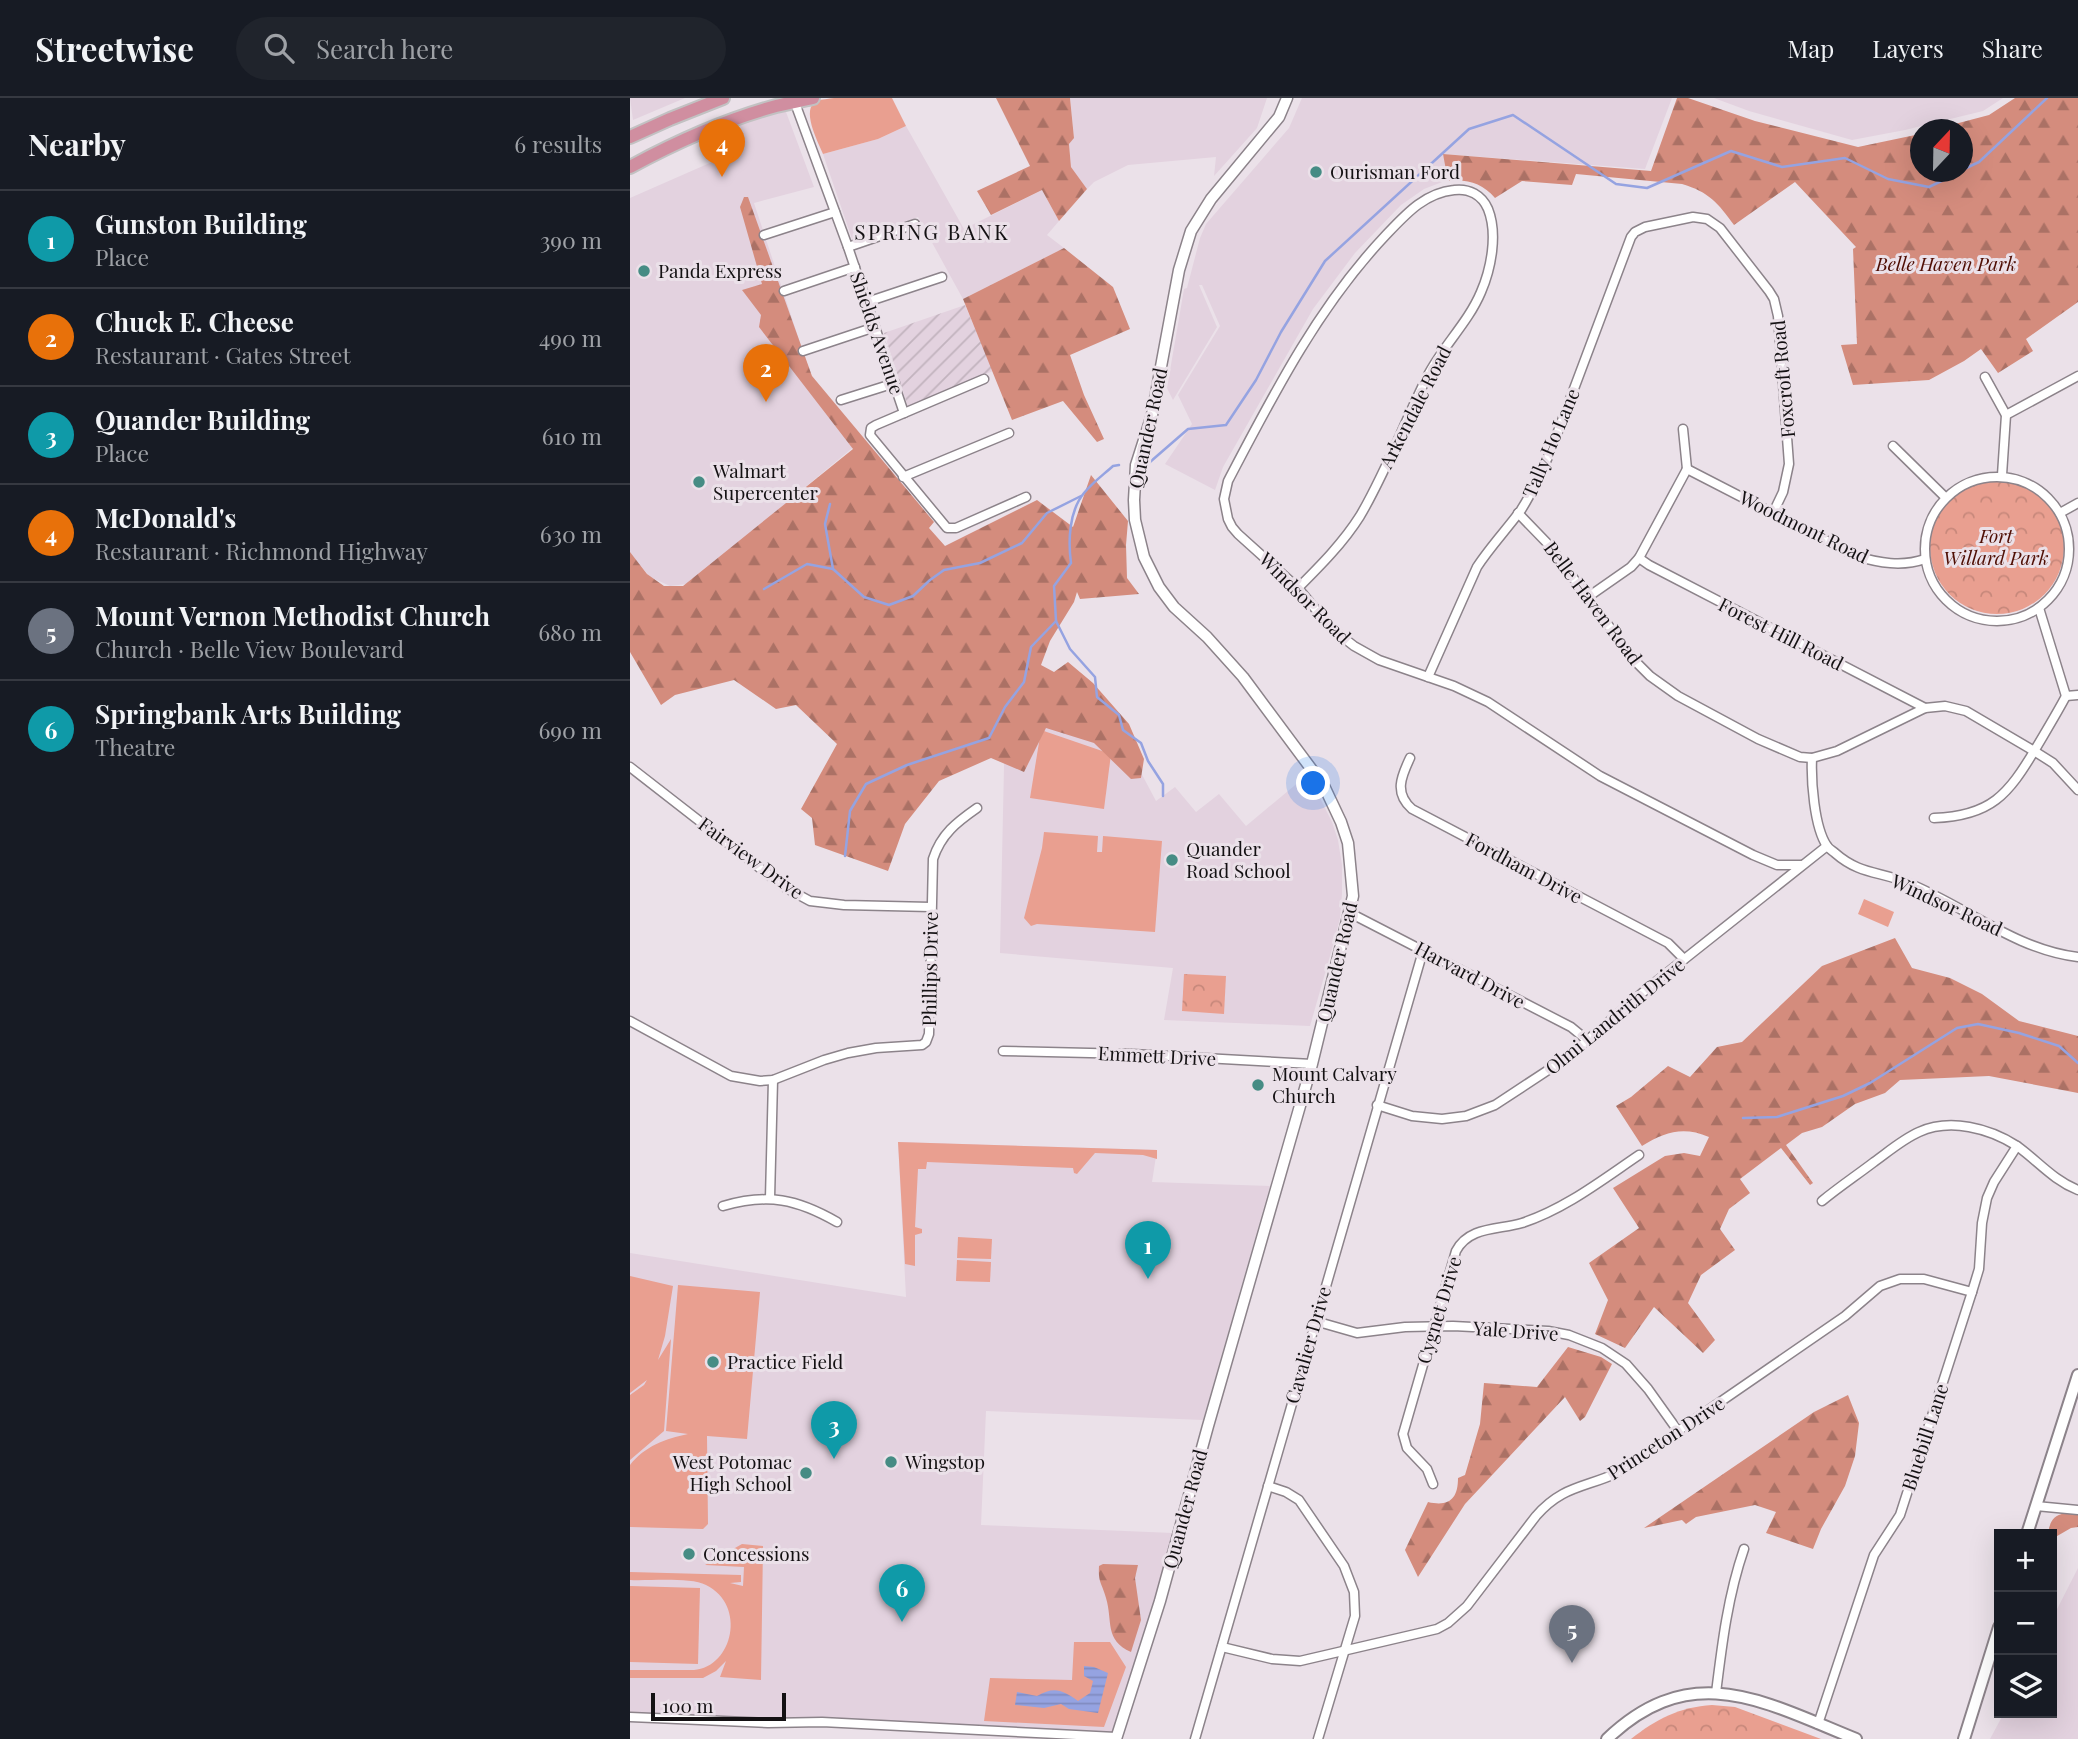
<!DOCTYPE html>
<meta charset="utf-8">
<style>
body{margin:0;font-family:"Playfair Display",serif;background:#20242c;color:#f1f3f6}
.controls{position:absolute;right:21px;bottom:21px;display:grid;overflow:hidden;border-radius:0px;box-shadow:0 7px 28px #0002}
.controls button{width:63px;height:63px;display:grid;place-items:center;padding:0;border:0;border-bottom:2px solid #363941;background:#171b24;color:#f1f3f6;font:35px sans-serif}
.compass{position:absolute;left:1280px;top:21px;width:63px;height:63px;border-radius:50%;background:#171b24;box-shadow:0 7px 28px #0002;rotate:22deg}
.scale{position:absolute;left:21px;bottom:18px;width:135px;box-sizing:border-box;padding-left:7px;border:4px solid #141113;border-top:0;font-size:19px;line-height:24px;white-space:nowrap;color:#141113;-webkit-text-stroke:5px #ebe1e9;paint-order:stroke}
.you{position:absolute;left:684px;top:686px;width:24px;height:24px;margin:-18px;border:5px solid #fff;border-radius:50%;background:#1a73e8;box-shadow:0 0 0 10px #1a73e833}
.badge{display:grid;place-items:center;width:46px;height:46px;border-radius:50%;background:#468c84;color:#fff;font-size:23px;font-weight:700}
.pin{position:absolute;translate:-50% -58px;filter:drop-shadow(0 2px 4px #0008)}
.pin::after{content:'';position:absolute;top:37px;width:24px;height:21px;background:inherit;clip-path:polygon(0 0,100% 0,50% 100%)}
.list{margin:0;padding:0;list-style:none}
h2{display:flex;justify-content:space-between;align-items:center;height:91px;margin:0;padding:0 28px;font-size:30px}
h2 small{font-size:23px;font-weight:400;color:#9ea1a6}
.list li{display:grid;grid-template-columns:46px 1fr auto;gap:21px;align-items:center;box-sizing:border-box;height:98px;padding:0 28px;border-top:2px solid #363941}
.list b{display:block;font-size:26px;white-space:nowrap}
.list p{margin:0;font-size:23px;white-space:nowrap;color:#9ea1a6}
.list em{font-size:23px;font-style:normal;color:#9ea1a6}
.icon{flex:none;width:38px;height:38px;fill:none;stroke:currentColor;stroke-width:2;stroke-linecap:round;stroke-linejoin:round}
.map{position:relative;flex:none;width:1448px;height:1641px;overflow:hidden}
header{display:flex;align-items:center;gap:42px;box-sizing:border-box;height:98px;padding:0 35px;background:#171b24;border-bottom:2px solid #363941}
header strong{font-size:33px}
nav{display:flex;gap:38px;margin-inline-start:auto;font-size:24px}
.search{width:490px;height:63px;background:#20242c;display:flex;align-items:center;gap:18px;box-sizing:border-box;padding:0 24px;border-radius:38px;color:#9ea1a6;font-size:26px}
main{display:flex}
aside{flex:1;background:#171b24}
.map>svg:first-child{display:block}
.built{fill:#e3d2df}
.industrial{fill:url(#industrial-furrows)}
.grass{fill:#e99f90}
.forest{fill:url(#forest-firs)}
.park{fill:url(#park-crowns)}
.water{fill:url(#water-rules)}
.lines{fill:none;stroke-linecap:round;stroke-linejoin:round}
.stream{stroke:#95a3e1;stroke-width:2.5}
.minor-casing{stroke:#8c838a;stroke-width:11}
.tertiary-casing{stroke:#8c838a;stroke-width:13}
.secondary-casing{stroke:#8c838a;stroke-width:14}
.trunk-casing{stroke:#c2c1c2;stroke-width:16}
.minor{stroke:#fff;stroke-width:8}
.tertiary{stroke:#fff;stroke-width:10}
.secondary{stroke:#fff;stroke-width:10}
.trunk{stroke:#d08ea0;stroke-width:12}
.poi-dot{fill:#468c84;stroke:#ebe1e9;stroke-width:2.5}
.labels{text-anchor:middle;stroke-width:6;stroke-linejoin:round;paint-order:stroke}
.poi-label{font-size:19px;fill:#141113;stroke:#ebe1e9;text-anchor:start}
.park-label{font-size:19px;font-style:italic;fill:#4f0e04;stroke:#ebe1e9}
.street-label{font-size:19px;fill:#141113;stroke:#ebe1e9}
.neighbourhood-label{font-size:21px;letter-spacing:2px;fill:#141113;stroke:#ebe1e9}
</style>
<header>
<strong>Streetwise</strong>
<div class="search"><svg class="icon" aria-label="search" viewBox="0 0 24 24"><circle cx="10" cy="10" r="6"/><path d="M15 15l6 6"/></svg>Search here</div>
<nav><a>Map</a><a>Layers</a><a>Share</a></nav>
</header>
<main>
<aside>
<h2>Nearby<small>6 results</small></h2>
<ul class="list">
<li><span class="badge" style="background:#0f9aa8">1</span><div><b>Gunston Building</b><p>Place</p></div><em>390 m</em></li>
<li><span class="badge" style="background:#e8710a">2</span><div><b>Chuck E. Cheese</b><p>Restaurant · Gates Street</p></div><em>490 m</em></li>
<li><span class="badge" style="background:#0f9aa8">3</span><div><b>Quander Building</b><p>Place</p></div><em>610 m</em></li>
<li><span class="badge" style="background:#e8710a">4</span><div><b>McDonald's</b><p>Restaurant · Richmond Highway</p></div><em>630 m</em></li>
<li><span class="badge" style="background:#6b7280">5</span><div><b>Mount Vernon Methodist Church</b><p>Church · Belle View Boulevard</p></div><em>680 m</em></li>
<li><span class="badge" style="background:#0f9aa8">6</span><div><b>Springbank Arts Building</b><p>Theatre</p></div><em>690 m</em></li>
</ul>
</aside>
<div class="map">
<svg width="1448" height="1641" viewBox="0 0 1448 1641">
<defs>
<pattern id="industrial-furrows" width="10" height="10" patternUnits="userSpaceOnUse" patternTransform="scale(1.75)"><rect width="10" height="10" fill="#e3d2df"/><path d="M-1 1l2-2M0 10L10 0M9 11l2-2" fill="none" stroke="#c2b3be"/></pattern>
<pattern id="forest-firs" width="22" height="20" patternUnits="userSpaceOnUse" patternTransform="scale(1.75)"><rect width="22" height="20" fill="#d48c7d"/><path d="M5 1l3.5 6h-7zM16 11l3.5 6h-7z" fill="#ab7165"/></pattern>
<pattern id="park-crowns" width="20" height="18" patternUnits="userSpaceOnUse" patternTransform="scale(1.75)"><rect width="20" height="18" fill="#e99f90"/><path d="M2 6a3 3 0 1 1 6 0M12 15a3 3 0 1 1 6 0" fill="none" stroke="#c7887b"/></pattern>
<pattern id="water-rules" width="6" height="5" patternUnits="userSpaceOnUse" patternTransform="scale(1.75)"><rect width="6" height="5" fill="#95a3e1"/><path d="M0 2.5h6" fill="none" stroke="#808bc0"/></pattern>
</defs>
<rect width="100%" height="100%" fill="#ebe1e9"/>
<!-- built -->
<g class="built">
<path d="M0 0H55L3 22Z"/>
<path d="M440 0H637L627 30 584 78 586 59 498 67 464 84 457 91 441 69 439 46 444 39Z"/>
<path d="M672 0H1042L1015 71 813 56 820 81 794 91 771 107 725 155 683 211 593 369 585 392 535 366 562 326 548 297 590 228 572 187H569L587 229 543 302 537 290 554 191 557 190 570 140 576 126 659 30Z"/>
<path d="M1084 0H1373L1353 13 1275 32 1222 42 1119 13Z"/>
<path d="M149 13 156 14 184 89 124 105 183 284 232 342 73 474 56 486 40 488 20 479 0 455V100L107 53 98 27Z"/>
<path d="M276 28 334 131 412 92 429 123 417 137 434 150 333 201 288 119 222 141 193 56 248 41Z"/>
<path d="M473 603 526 703 545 689 566 714 589 696 616 728 676 678 686 692 702 724 708 742 712 767V796L710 820 702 851 680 928 534 922 543 870 370 855 375 622Z"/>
<path d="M268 1044 527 1052 522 1084 640 1088 573 1322 356 1313 351 1427 543 1435 524 1504 482 1636 0 1619V1155L276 1199Z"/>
<path d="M1448 1470V1641H1360L1374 1615H1422V1521Z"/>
</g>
<!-- industrial -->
<path class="industrial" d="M335 207 363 273 278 309 254 235Z"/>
<!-- grass -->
<g class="grass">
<path d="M204 0H262L276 28 248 41 193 56C188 44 170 10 187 3 192 1 199 1 204 0Z"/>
<path d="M411 632 481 656 474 711 400 700Z"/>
<path d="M414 734 468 738 467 754H472L473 738 532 743 525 834 407 826 401 828 394 820 412 750Z"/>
<path d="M1234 801 1264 814 1258 829 1228 816Z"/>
<path d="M268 1044 527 1052V1061L513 1057 465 1055 447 1076 444 1075 443 1070 297 1064 296 1071H288L285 1129 292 1131V1135L285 1137V1168L275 1166Z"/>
<path d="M328 1139 362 1141 361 1161 327 1160Z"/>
<path d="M327 1162 361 1164 360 1184 326 1183Z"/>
<path d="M0 1178 43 1188 35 1238 28 1262 41 1241 34 1333 0 1362V1297L14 1287 17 1282 0 1295Z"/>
<path d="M48 1187 130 1194 117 1341 77 1338 78 1426 73 1431 0 1429V1367C15 1348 35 1341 58 1336L36 1333Z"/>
<path d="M112 1446 133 1448 131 1582 90 1579 96 1563 86 1573 73 1580H0V1572H64C103 1569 117 1507 76 1487 60 1479 19 1483 0 1482V1474L111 1477V1484L100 1485 113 1488 114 1469 75 1467Z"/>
<path d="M0 1488 70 1490 68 1566 0 1564Z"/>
<path d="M444 1544H480L496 1569 474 1629 354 1623 360 1580 442 1582Z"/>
</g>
<!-- forest -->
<g class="forest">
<path d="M366 0H440L444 40 439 46 441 69 457 91 429 123 412 92 361 117 347 93 400 68Z"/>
<path d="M1047 0H1058L1125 23 1228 49 1290 36V74H1332V32L1306 31 1359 17 1385 0H1448V204L1396 241 1403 253 1368 275 1351 251 1334 263 1299 282 1223 287 1211 247 1227 246 1223 151 1226 149 1165 84 1104 127C1088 105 1079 94 1052 86L946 76 942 87 892 83 865 100C852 85 838 81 818 83L813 56 1021 73Z"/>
<path d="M114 99H118L182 278 304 424 299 430 315 448 407 402 443 429 461 377 498 423 496 447 497 480 509 496 450 501 447 494 444 504 420 543 411 567 424 574 438 564 463 585 499 626 514 661 511 680 501 681 464 645 416 630 394 674 361 660 309 683 275 726 258 773 185 747 182 720 171 711 207 646 166 607 146 611 104 582 45 597 31 607 0 554V454L17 476 34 488H53L223 351 129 229 131 217 112 192 132 186 110 109Z"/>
<path d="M434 150 483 189 500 231 440 257 454 297 474 341 467 344 433 303 382 322 333 201Z"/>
<path d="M1265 840 1282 870 1320 880 1352 896 1389 923 1448 938V995L1359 978 1270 982 1255 995 1225 1006 1192 1029 1172 1035 1156 1047 1183 1085 1180 1087 1151 1050 1110 1081 1120 1095 1099 1111 1090 1131 1105 1152 1071 1177 1058 1205 1085 1242 1073 1255 1024 1209 995 1250 965 1236 978 1202 959 1165 1009 1130 983 1090 1035 1058 1054 1055 1070 1058 1079 1039C1053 1028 1035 1034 1012 1048L986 1008 1001 999 1038 968 1060 979 1087 949 1112 944 1192 868Z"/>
<path d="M938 1249 971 1259 982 1266 955 1319 950 1323 935 1299 835 1406 788 1479 775 1452 798 1404C819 1409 828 1401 828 1380L835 1377 850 1326 854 1285 907 1289Z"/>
<path d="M1218 1297 1229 1325 1225 1358 1215 1388 1191 1431 1183 1451 1136 1435 1146 1414 1125 1407 1066 1419 1056 1426 1052 1422 1014 1430 1184 1314Z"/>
<path d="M1435 1415 1448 1416V1429L1441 1430 1422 1441V1436H1418C1420 1424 1422 1418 1435 1415Z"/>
<path d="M473 1466 508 1467 505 1480 511 1522 501 1554C474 1542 483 1523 476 1500 472 1485 468 1485 469 1468Z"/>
</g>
<!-- park -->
<g class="park">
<circle cx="1367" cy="449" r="67"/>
<path d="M554 876 596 878 594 916 552 913Z"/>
<path d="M1082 1607 1105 1609 1191 1641H1001C1026 1621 1050 1609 1082 1607Z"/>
</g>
<!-- water -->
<path class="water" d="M454 1568 464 1569 478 1575 468 1615 439 1611 431 1606 414 1610 385 1607 387 1594 407 1598C424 1588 433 1592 448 1603L460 1595 463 1583 454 1578Z"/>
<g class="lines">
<!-- stream -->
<g class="stream">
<path d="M1332 72 1349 64 1417 0"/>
<path d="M520 364 558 331 596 327 626 282 651 234 695 163 839 31 883 17 986 86 1017 90 1101 53 1152 69 1215 60 1258 81 1299 89 1330 74"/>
<path d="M200 406 195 426 203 471 234 499 259 507 283 498 300 482 314 472 350 465 392 445 417 415 451 398"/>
<path d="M134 491 177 466 203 471"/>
<path d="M426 523 440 551 465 579 467 599 489 617 493 632 511 645 518 663 533 686V698"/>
<path d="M215 758 220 713 236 686 277 667 359 640 375 609 394 584 401 549 426 523 424 488 441 465C438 443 439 413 454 395 462 385 473 377 483 368L489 367"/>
<path d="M1113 1020 1147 1019 1213 998 1240 985 1327 930 1348 926 1389 935 1429 948 1448 965"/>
</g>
<defs>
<g id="minor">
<path d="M165 5 218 149 274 315"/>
<path d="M134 137 205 114"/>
<path d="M218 149 285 126"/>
<path d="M154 193 225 169"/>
<path d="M237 204 312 179"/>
<path d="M173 253 245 229"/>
<path d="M1355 279 1376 317 1372 377"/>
<path d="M354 281 246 327 241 330 240 337 317 430H326L396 399"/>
<path d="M211 302 265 285"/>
<path d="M1376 317 1448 278"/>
<path d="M1053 331 1057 371"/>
<path d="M1263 348 1315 399"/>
<path d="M1057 371 1226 458C1249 465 1272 469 1295 461"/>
<circle cx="1367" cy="451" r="72"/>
<path d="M273 379 379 335"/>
<path d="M888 415 918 446 1004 562 1020 578 1048 598 1128 641 1170 659 1182 660 1207 653 1295 610 1315 608 1336 613 1404 653 1423 665 1448 692"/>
<path d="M1430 415 1448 405"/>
<path d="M1009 460 1019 467 1295 610"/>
<path d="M668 490C690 468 713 445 730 418 756 374 774 325 797 279 812 249 838 225 851 194 861 171 868 136 858 111 852 97 839 90 824 92 794 95 775 117 755 138 688 209 643 297 598 383L594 401 598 421 602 429 608 436 668 490 701 530 724 548 749 562 824 588 858 604 970 678 1123 757 1147 767H1171"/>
<path d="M958 499 1001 469 1009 460 1057 371"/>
<path d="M1409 510 1436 598"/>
<path d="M798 579 847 469C860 449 877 431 891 412 903 393 912 373 921 352L1001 139 1005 134 1015 129 1063 119 1077 121 1090 130 1139 193 1144 201 1148 218 1159 366 1153 394 1143 415"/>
<path d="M1436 598 1448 597"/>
<path d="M780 660C771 679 764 695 782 711L1038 845 1054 861"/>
<path d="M1182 660C1181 682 1184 729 1197 748 1199 751 1203 753 1205 755 1230 777 1250 773 1278 785 1335 808 1386 852 1448 859"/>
<path d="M0 669 131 771 156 790 180 803 214 807 301 809"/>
<path d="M1304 720C1361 718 1378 697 1406 650 1416 633 1427 615 1436 598"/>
<path d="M720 815 941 929 958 943"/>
<path d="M0 923 101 978 130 983 143 982 194 962 218 955 246 950 292 947 296 944 299 936 303 761C311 736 327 724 347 710"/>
<path d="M373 953 502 956 682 966"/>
<path d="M747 1007 782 1018 812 1021 836 1018 865 1007 938 959 1018 890 1197 748"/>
<path d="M140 1100 143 982"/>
<path d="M1192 1103C1209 1089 1227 1077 1244 1064 1258 1054 1273 1041 1289 1034 1320 1020 1359 1030 1387 1048 1408 1063 1423 1082 1448 1092"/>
<path d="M93 1108C138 1095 167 1101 207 1124"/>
<path d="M685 1223 727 1235 775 1229 823 1228 918 1233 939 1237 972 1250 996 1266 1018 1291 1048 1333"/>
<path d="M803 1386 797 1371 777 1350 773 1336 826 1153C839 1128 869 1132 892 1125 935 1111 972 1082 1009 1057"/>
<path d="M638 1388 656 1394 669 1402 714 1468 724 1494 725 1518 688 1641"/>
<path d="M1406 1408 1448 1412"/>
<path d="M592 1549 642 1561 670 1563 807 1531 818 1525 837 1508 906 1418C932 1388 954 1390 987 1375L1215 1218 1250 1188 1270 1181H1294L1342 1194"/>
<path d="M1086 1595C1092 1546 1098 1497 1114 1451"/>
<path d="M0 1619 138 1625 192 1624 486 1639"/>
<path d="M1188 1626 1244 1457 1270 1417 1342 1194 1349 1171 1352 1125 1357 1100 1364 1084 1387 1048"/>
<path d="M565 1641 793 853"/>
</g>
<path id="tertiary" d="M486 1641 530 1503 578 1328 682 966 723 798 718 745 711 724 694 688 613 579 577 539 544 509 529 489 514 459 505 422 504 402 506 367 522 317 549 172 561 133 581 101 649 19 657 0"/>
<g id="secondary">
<path d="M1397 1436 1448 1277"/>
<path d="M977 1641C1062 1560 1134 1604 1226 1641"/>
<path d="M1334 1641 1369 1529"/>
</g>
<g id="trunk">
<path d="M0 39 40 21 93 0"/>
<path d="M0 69C46 44 95 22 146 8 158 5 170 3 183 0"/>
</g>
</defs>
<!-- minor casing -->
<use href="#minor" class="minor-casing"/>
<!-- tertiary casing -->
<use href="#tertiary" class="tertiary-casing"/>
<!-- secondary casing -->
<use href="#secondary" class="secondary-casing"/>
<!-- trunk casing -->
<use href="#trunk" class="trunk-casing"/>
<!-- minor -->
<use href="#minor" class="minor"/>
<!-- tertiary -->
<use href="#tertiary" class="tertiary"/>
<!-- secondary -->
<use href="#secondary" class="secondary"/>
<!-- trunk -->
<use href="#trunk" class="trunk"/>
</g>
<!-- markers -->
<g class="poi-dot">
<circle cx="686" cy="74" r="7"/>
<circle cx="14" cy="173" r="7"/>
<circle cx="69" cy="384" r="7"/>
<circle cx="542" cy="762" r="7"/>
<circle cx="628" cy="987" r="7"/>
<circle cx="83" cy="1264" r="7"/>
<circle cx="261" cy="1364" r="7"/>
<circle cx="176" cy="1375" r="7"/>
<circle cx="59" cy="1456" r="7"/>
</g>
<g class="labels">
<!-- poi labels -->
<g class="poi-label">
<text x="700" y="81">Ourisman Ford</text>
<text x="28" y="180">Panda Express</text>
<text x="83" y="380">Walmart<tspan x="83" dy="22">Supercenter</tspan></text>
<text x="556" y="758">Quander<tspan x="556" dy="22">Road School</tspan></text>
<text x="642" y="983">Mount Calvary<tspan x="642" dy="22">Church</tspan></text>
<text x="97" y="1271">Practice Field</text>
<text x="162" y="1371" text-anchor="end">West Potomac<tspan x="162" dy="22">High School</tspan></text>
<text x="275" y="1371">Wingstop</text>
<text x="73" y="1463">Concessions</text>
</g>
<!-- park labels -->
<g class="park-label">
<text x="1316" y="173">Belle Haven Park</text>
<text x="1366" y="445">Fort<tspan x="1366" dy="22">Willard Park</tspan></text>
</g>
<!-- street labels -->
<g class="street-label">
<text transform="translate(247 235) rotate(71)" y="7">Shields Avenue</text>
<text transform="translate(1153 281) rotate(-95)" y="7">Foxcroft Road</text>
<text transform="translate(785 309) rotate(-63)" y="7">Arkendale Road</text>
<text transform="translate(518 330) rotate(-78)" y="7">Quander Road</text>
<text transform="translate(921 345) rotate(-67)" y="7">Tally Ho Lane</text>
<text transform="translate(1174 429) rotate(26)" y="7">Woodmont Road</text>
<text transform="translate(675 500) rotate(45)" y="7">Windsor Road</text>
<text transform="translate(963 505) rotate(53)" y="7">Belle Haven Road</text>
<text transform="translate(1151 536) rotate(27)" y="7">Forest Hill Road</text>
<text transform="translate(121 760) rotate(36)" y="7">Fairview Drive</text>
<text transform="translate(894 770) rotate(28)" y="7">Fordham Drive</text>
<text transform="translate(1317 807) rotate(25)" y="7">Windsor Road</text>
<text transform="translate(707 864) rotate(-77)" y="7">Quander Road</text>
<text transform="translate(300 871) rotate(-89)" y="7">Phillips Drive</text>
<text transform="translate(840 877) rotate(28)" y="7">Harvard Drive</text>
<text transform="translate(985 918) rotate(-39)" y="7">Olmi Landrith Drive</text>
<text transform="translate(527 958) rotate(3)" y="7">Emmett Drive</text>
<text transform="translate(809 1212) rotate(-73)" y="7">Cygnet Drive</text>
<text transform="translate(886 1233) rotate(4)" y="7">Yale Drive</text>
<text transform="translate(678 1247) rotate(-74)" y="7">Cavalier Drive</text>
<text transform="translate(1295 1339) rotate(-72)" y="7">Bluebill Lane</text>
<text transform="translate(1036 1340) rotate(-33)" y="7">Princeton Drive</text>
<text transform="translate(555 1411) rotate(-75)" y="7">Quander Road</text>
</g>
<!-- neighbourhood labels -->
<g class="neighbourhood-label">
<text x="302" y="142">SPRING BANK</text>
</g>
</g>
</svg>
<div class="controls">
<button>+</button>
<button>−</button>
<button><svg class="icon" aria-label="layers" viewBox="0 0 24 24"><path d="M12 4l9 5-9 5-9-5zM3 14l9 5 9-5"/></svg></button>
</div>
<svg class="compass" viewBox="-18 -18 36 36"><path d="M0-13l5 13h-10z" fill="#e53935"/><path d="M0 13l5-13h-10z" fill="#9ea1a6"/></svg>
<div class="scale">100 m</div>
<div class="you"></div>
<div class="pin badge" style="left:518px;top:1181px;background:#0f9aa8">1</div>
<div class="pin badge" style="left:136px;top:304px;background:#e8710a">2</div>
<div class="pin badge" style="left:204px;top:1361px;background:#0f9aa8">3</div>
<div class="pin badge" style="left:92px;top:79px;background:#e8710a">4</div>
<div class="pin badge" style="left:942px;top:1565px;background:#6b7280">5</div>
<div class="pin badge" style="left:272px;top:1524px;background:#0f9aa8">6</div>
</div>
</main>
